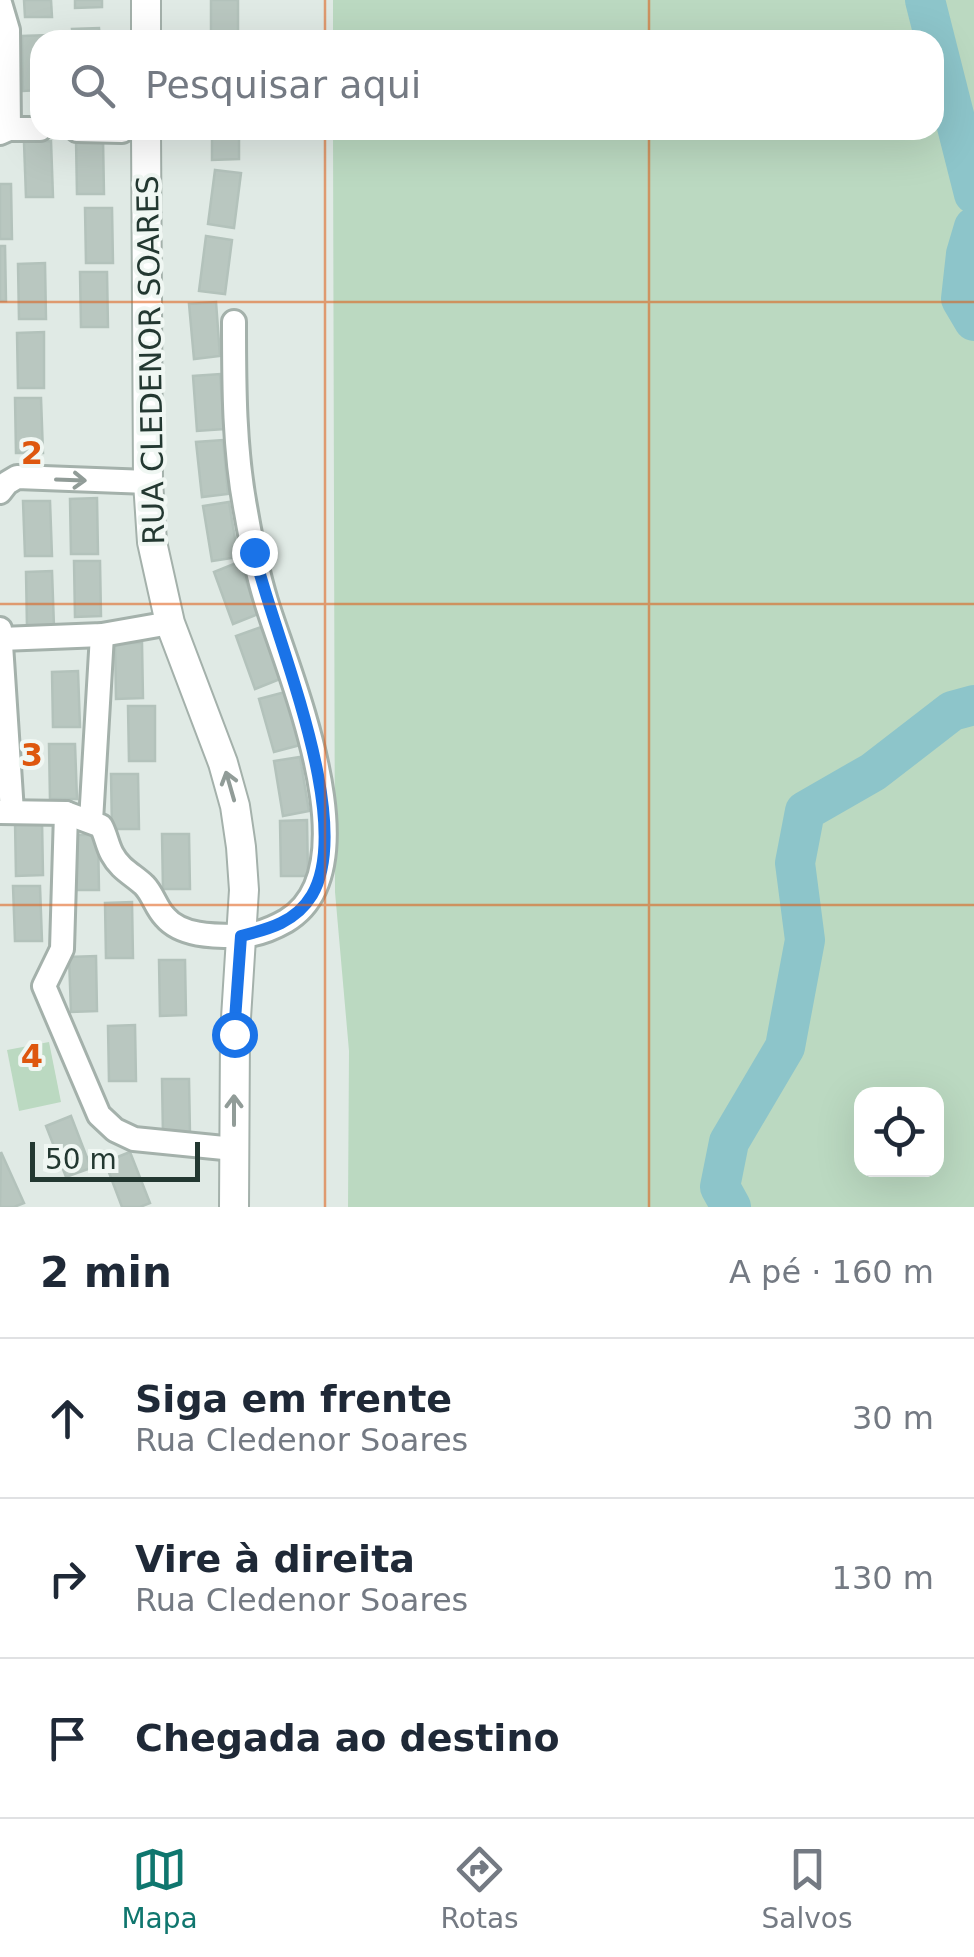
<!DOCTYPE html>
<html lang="pt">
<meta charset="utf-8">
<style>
body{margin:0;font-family:"DejaVu Sans",sans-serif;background:#f2f2f3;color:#1f2937}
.controls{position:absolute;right:30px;bottom:30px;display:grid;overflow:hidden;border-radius:20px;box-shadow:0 10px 40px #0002}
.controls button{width:90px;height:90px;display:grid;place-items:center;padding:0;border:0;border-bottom:2px solid #e0e1e3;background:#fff;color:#1f2937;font:50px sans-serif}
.scale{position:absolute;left:30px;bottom:25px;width:170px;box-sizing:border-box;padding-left:10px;border:5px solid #233831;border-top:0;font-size:28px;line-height:35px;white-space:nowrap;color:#233831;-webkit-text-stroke:8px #f0f7f3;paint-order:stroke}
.stop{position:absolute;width:30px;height:30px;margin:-22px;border:8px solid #1a73e8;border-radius:50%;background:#fff}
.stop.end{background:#1a73e8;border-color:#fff;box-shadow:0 2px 10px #0008}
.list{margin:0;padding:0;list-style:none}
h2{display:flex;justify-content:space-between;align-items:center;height:130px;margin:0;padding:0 40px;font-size:42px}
h2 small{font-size:32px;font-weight:400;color:#747a83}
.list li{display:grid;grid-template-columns:65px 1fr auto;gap:30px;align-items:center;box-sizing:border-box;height:160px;padding:0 40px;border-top:2px solid #e0e1e3}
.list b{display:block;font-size:38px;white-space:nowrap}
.list p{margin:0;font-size:32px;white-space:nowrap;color:#747a83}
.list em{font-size:32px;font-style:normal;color:#747a83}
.icon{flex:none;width:55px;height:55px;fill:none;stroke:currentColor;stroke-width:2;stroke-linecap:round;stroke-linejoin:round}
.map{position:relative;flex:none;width:974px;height:1207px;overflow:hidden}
.search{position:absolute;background:#fff;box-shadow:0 10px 40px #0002;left:30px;right:30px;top:30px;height:110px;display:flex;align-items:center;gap:25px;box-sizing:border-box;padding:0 35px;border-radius:30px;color:#747a83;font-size:38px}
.sheet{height:610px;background:#fff}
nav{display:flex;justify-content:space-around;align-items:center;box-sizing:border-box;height:140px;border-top:2px solid #e0e1e3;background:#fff;font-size:28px;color:#747a83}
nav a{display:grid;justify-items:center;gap:5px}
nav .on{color:#0f766e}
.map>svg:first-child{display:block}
.green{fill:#bbd9c1;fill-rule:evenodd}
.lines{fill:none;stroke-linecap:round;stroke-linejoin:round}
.river{stroke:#8dc5ca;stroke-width:40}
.building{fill:#b9c7c0;stroke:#b3c2bb;stroke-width:2.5}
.minor-casing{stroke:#a4b1ab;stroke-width:28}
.tertiary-casing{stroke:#a4b1ab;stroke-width:32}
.minor{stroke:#fff;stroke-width:22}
.tertiary{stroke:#fff;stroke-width:28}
.oneway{stroke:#919c98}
.route{stroke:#1a73e8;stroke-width:12}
.grid{fill:none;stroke:#de570e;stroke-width:2.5;stroke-opacity:0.55}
.labels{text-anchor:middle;stroke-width:8;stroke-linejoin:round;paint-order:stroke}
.street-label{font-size:30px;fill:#233831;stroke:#f0f7f3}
.grid-label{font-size:32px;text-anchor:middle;font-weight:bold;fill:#de570e;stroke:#f0f7f3;stroke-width:8;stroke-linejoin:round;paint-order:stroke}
</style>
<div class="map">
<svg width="974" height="1207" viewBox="0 0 974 1207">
<rect width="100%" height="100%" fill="#e0eae5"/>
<!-- green -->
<g class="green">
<path d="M333 0H974V1207H348L349 1051 335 892 333 130H934V40H333ZM862 1094H936V1170H862Z"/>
<path d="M49 1042 61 1102 19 1111 7 1050Z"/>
</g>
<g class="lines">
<!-- river -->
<g class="river">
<path d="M925 0 974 194"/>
<path d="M974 227 966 254 961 299 974 321"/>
<path d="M731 1207 720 1187 729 1142 785 1047 805 940 795 863 805 811 873 772 952 711 974 705"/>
</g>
</g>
<!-- building -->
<g class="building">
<path d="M24 0H51L52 17H25Z"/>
<path d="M75 0H102V7L75 8Z"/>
<rect x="211" y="0" width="27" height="32"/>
<path d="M99 28 100 40H73L72 29Z"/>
<path d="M49 35V40H40V90L23 91 22 36Z"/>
<path d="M212 130H239V159L212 160Z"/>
<path d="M76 139H103L104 194H77Z"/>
<path d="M51 141 53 197H26L24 142Z"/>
<path d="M215 170 241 173 234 228 208 224Z"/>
<path d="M0 184H11L12 239H0Z"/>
<path d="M85 208H112L113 263H86Z"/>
<path d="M206 236 232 240 225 294 199 291Z"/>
<path d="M0 246H5L6 301H0Z"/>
<path d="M45 263 46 319H19L18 264Z"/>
<path d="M80 272H107L108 327H81Z"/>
<path d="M216 302 220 356 194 359 189 304Z"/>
<path d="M44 332V388H18L17 333Z"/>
<path d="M220 374 224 429 197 431 193 376Z"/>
<path d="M15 398H41L43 453H16Z"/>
<path d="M223 440 228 494 202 497 196 442Z"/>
<path d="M97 498 98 554H71L70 499Z"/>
<path d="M23 501H50L52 556H25Z"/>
<path d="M229 502 238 557 212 561 203 506Z"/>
<path d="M74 561H100L101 616 75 617Z"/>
<path d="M239 562 258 614 233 624 214 572Z"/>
<path d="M52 571 54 627H27L26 572Z"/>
<path d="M261 627 280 679 255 689 236 636Z"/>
<path d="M115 643H142L143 698 116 699Z"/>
<path d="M78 671 80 727H53L52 672Z"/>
<path d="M285 692 300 745 274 752 259 699Z"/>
<path d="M128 706H155V761H129Z"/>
<path d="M49 744H75L77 799H50Z"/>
<path d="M300 757 309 811 283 816 274 761Z"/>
<path d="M111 774H138L139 829H112Z"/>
<path d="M42 820 43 875 16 876 15 821Z"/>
<path d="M307 820 308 876H281L280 821Z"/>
<path d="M162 834H189L190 889H163Z"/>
<path d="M71 835H98L99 890H73Z"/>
<path d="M13 886H40L42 941H15Z"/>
<path d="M132 902 133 958H106L105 903Z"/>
<path d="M96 956 97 1011 71 1012 69 957Z"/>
<path d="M159 960H185L186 1015 160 1016Z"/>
<path d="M135 1025 136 1081H109L108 1026Z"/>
<path d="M162 1079H189L190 1134 163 1135Z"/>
<path d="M71 1116 91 1168 66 1177 46 1126Z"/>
<path d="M1 1152 24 1203 14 1207H0Z"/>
<path d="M130 1152 150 1203 140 1207H122L105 1162Z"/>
</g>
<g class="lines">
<defs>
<g id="minor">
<path d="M0 3 8 30 9 129"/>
<path d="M77 130 122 131"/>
<path d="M0 133 9 129H40"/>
<path d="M0 492 7 483 17 477 148 482"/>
<path d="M0 629 12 812"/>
<path d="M1 639 102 635 170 623"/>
<path d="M0 812 66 813 101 826C106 835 107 845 112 854 120 869 132 874 144 885 153 894 156 908 165 917 181 936 213 936 236 936 253 936 272 929 286 921 374 869 288 673 266 601 257 572 251 541 246 512 234 450 234 385 234 322"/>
<path d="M66 813 62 949 44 986 99 1115 115 1130 134 1139 234 1149"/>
<path d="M91 821 102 635"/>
</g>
<g id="tertiary">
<path d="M146 40V0"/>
<path d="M146 130 148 482 152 542 170 623 223 763 235 806 241 847 244 890 235 1034 234 1207"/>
</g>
</defs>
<!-- minor casing -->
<use href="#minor" class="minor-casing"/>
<!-- tertiary casing -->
<use href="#tertiary" class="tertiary-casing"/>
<!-- minor -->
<use href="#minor" class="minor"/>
<!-- tertiary -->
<use href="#tertiary" class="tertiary"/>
</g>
<!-- one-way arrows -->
<defs><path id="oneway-shaft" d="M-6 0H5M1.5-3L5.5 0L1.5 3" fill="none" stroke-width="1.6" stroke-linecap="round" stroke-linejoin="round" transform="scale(2.5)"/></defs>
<g class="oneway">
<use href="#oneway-shaft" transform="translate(71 480) rotate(2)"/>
<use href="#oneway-shaft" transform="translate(230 786) rotate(-106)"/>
<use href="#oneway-shaft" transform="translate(234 1110) rotate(-90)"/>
</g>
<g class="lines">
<!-- route -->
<path class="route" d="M234 1034 241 936C269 929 296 922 312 895 356 820 273 634 254 552"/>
</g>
<!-- grid -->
<path class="grid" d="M325 0V40M649 0V40M325 130V1207M649 130V1207M0 302H974M0 604H974M0 905H974"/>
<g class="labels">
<!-- street labels -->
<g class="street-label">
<text transform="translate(151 360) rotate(-91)" y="10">RUA CLEDENOR SOARES</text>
</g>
</g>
<g class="grid-label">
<text x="32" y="464">2</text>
<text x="32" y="766">3</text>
<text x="32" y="1067">4</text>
</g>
</svg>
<div class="controls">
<button><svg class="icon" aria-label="locate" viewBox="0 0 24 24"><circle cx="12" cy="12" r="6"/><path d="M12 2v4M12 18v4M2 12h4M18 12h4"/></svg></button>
</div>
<div class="scale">50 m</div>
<div class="stop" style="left:234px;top:1034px"></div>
<div class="stop end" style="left:254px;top:552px"></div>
<div class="search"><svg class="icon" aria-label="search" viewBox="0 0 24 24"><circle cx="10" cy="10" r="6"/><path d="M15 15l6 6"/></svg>Pesquisar aqui</div>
</div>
<section class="sheet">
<h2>2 min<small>A pé · 160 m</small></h2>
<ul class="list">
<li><svg class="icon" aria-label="ahead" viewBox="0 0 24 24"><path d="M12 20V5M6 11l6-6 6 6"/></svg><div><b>Siga em frente</b><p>Rua Cledenor Soares</p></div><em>30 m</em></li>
<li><svg class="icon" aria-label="right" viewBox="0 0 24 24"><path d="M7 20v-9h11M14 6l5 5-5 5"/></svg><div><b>Vire à direita</b><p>Rua Cledenor Soares</p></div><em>130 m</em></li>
<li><svg class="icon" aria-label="arrive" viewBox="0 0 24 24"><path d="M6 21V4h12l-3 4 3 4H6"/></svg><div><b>Chegada ao destino</b></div></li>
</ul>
</section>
<nav>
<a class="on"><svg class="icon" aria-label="map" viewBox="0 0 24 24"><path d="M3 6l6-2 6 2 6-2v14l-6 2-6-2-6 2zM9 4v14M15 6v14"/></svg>Mapa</a>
<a><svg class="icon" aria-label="directions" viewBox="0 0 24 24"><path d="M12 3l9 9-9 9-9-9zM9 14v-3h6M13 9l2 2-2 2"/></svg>Rotas</a>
<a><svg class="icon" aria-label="saved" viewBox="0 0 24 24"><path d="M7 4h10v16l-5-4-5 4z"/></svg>Salvos</a>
</nav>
